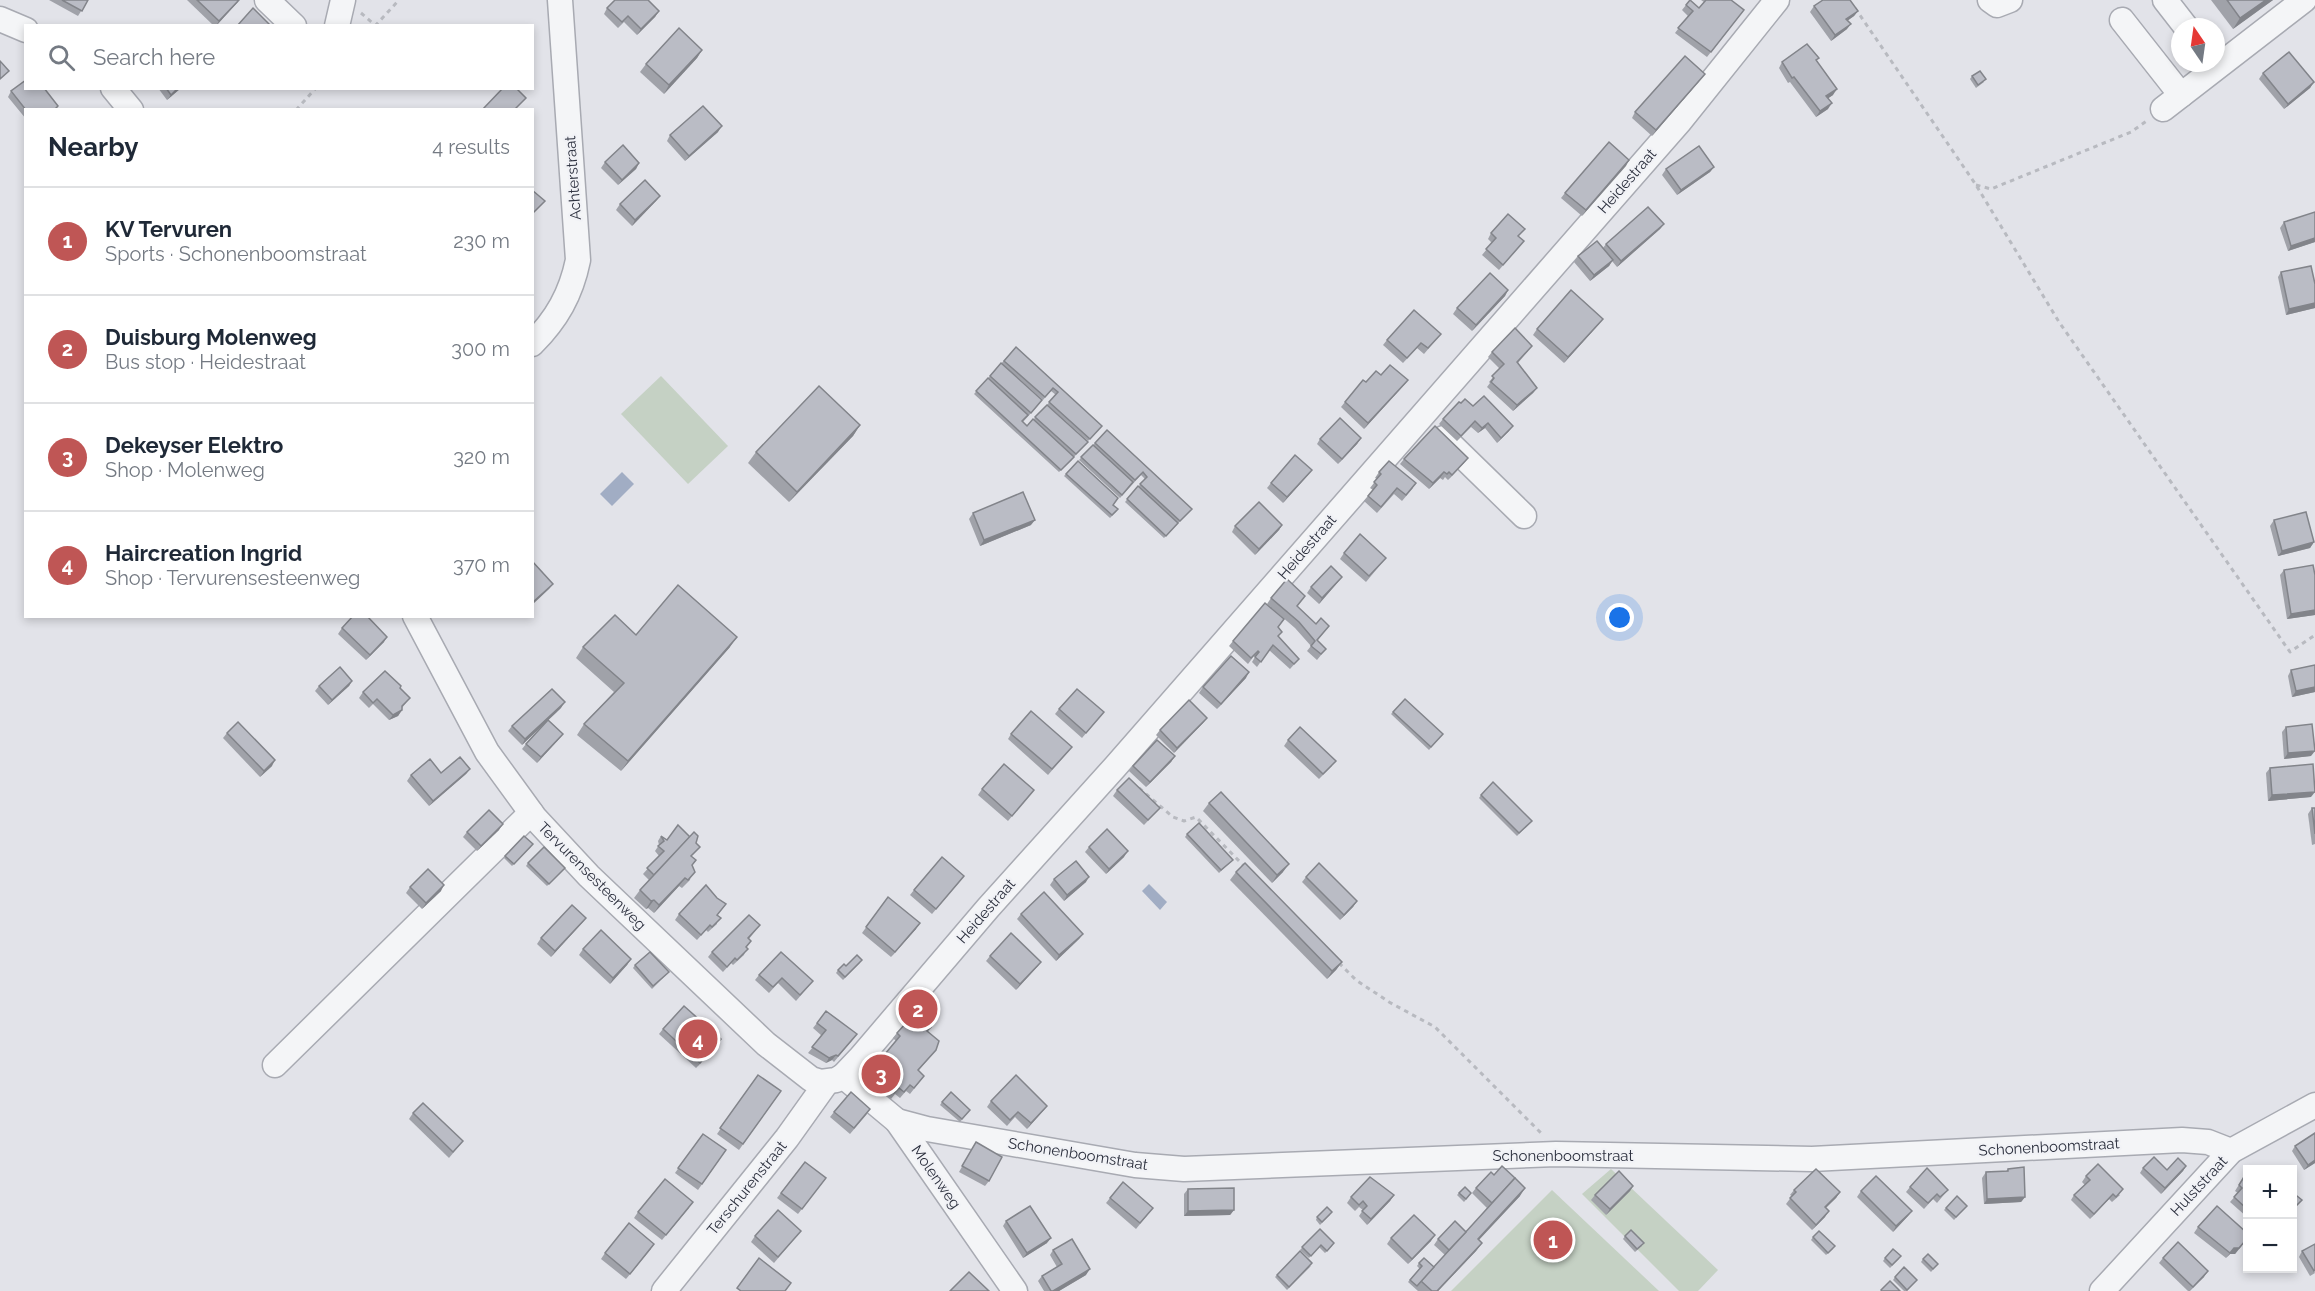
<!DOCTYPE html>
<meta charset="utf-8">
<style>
body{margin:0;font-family:Raleway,sans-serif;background:#f2f2f3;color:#1f2937}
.controls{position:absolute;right:18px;bottom:18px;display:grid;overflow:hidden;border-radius:0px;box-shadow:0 3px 9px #0003}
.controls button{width:54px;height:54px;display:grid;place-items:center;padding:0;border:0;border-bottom:2px solid #e0e1e3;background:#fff;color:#1f2937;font:30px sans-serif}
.compass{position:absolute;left:2171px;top:18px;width:54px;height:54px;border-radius:50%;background:#fff;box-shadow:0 3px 9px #0003;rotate:347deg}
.you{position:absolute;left:1620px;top:618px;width:21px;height:21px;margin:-15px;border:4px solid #fff;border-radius:50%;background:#1a73e8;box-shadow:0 0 0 9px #1a73e833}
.badge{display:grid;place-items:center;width:39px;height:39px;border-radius:50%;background:#bf5655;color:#fff;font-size:20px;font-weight:700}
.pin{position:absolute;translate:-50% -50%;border:3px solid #fff;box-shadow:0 2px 6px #0006}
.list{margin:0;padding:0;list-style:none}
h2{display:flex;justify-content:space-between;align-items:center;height:78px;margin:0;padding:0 24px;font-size:26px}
h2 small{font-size:20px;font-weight:400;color:#747a83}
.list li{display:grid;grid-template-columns:39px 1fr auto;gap:18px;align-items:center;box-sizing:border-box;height:108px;padding:0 24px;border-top:2px solid #e0e1e3}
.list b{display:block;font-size:22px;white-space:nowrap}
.list p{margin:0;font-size:20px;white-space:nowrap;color:#747a83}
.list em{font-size:20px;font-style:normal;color:#747a83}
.icon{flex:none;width:33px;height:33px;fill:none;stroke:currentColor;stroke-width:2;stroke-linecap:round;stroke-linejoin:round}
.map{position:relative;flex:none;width:2315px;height:1291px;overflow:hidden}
.search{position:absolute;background:#fff;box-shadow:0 3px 9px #0003;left:24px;top:24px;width:510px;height:66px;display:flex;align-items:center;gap:15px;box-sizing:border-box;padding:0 21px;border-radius:0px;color:#747a83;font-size:22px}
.panel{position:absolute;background:#fff;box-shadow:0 3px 9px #0003;left:24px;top:108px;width:510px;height:510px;border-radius:0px}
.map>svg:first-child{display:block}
.green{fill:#c5d1c4}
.water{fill:#a1adc4}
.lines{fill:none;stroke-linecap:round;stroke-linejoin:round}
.minor-casing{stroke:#a8aab2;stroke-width:27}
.path{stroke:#b8bac0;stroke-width:3;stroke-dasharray:4.5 4.5;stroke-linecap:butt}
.minor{stroke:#f4f5f7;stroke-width:24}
.wall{fill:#a0a2a9}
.shaded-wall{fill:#82848a}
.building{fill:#babcc5;stroke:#82848a;stroke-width:1.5}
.labels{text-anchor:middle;stroke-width:4.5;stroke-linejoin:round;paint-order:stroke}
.street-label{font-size:15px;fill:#2c303e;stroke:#f1f2f6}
</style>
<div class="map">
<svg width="2315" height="1291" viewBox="0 0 2315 1291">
<rect width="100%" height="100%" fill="#e2e3e9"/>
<!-- green -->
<g class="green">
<path d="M661 376 728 446 688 484 621 414Z"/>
<path d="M1611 1169 1718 1270 1698 1291H1679L1582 1194Z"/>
<path d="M1552 1190 1659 1291H1451Z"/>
</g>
<!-- water -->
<g class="water">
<path d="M622 472 634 484 612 506 600 494Z"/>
<path d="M1149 884 1167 902 1160 910 1142 891Z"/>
</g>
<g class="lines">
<defs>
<g id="minor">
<path d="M267 0 294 26"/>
<path d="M1990 0 1997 5 2010 0"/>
<path d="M2165 0 2186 27"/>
<path d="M0 19 26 30"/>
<path d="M2122 20 2181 95"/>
<path d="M337 26 343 0"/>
<path d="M113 88 131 110"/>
<path d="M2163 109 2304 0"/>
<path d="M532 344C557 319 571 294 578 260L560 0"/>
<path d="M1444 438 1524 516"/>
<path d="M415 616 487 752 535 818 589 876 766 1044 811 1079 821 1082 836 1080 843 1076 861 1057 988 908 1115 767 1680 121 1777 0"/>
<path d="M275 1065 531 813"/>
<path d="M843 1076 897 1121 1015 1291"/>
<path d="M897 1121 927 1129 1135 1165 1184 1169 1556 1154 1812 1159 2182 1140 2208 1142 2231 1151"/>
<path d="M664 1291 787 1138 827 1082"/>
<path d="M2102 1291 2231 1151 2315 1105"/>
</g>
</defs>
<!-- minor casing -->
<use href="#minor" class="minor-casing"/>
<!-- path -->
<g class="path">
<path d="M1855 8 1976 185 2059 322 2290 652 2315 635"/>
<path d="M361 13 375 25"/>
<path d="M375 26 399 0"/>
<path d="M296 110 316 88"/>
<path d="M1976 185 1991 189 2131 132 2148 120"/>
<path d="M1139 788 1173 817 1184 821 1196 817 1244 866"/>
<path d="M1339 963 1356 980 1389 1002 1435 1027 1541 1133"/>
</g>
<!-- minor -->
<use href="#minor" class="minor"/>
</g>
<!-- wall -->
<g class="wall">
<path d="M49 0H88L78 16Z"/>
<path d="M187 0H239L216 26H214Z"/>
<path d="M1701 0H1731L1744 10 1707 57 1675 33 1688 16 1682 10 1686 5 1699 8 1704 2Z"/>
<path d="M2211 0H2273L2233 29Z"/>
<path d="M1814 6 1858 11 1854 16 1848 20 1847 29 1831 41 1810 12Z"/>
<path d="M607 8 659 11 655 17 637 35 624 22 618 28 604 14Z"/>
<path d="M702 50 697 58 664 94 640 72 646 64Z"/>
<path d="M1817 61 1833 95 1828 98V109L1816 117 1790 82 1788 83 1779 68 1782 62Z"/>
<path d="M2263 73 2314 82 2310 88 2284 109 2259 79Z"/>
<path d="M1972 76 1984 82 1976 88 1970 79Z"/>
<path d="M1701 79 1652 136 1632 118 1635 112Z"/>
<path d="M158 88H181L167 100Z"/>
<path d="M11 91 58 106 56 110H26V119L8 97Z"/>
<path d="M718 132 685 161 667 141 670 135Z"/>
<path d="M1629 160 1582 216 1561 198 1565 193Z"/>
<path d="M605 162 639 163 636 169 618 185 601 168Z"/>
<path d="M1714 167 1710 172 1677 195 1662 175 1666 169Z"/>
<path d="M660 196 656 201 632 226 616 210 620 204Z"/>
<path d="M2284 222 2315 242 2288 251 2280 228Z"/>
<path d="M1664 224 1660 229 1617 267 1612 261 1609 266 1590 281 1574 262 1578 256 1603 248 1606 244Z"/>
<path d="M1491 233 1519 237 1520 246 1499 270 1482 255 1492 243 1488 239Z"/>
<path d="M2281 272 2315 284V308L2286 315 2278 277Z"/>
<path d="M1508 290 1505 296 1472 331 1453 314 1457 308Z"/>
<path d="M1599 324 1564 363 1533 335 1537 329Z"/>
<path d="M1441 334 1424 354 1417 348 1403 363 1383 345 1387 340Z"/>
<path d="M1016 347 1102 426 1088 441 1051 408 1088 442 1074 457 1033 420 1056 395 1051 391 1043 400 1014 374 1040 403 1023 422 1072 460 1059 472 974 394Z"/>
<path d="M1528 351 1518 363 1537 388 1533 393 1513 411 1487 387 1490 383 1489 382 1500 369 1488 357 1492 352Z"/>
<path d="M1408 380 1404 385 1364 429 1341 407 1345 402 1366 382Z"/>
<path d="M1461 403 1473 406 1509 431 1497 443 1485 428 1478 433 1471 427 1457 441 1439 424 1443 419Z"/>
<path d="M860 425 853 436 789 502 748 463 756 452Z"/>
<path d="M1107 430 1192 509 1164 538 1125 502 1145 479 1141 475 1120 498 1079 460Z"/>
<path d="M1361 438 1357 444 1338 464 1317 444 1320 439Z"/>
<path d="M1404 459 1464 463 1448 480 1445 477 1443 480 1440 478 1429 489 1400 464Z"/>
<path d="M1379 472 1413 488 1402 501 1394 494 1377 513 1364 501 1373 490 1370 488 1377 479 1375 478Z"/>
<path d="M1066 474 1113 505 1118 509 1116 512 1110 518 1064 476Z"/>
<path d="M1308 475 1283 503 1267 488 1271 483Z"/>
<path d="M973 513 1031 525 980 546 969 519Z"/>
<path d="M2274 520 2314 542 2310 548 2278 556 2270 526Z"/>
<path d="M1282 525 1279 530 1255 555 1232 532 1235 526Z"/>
<path d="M1344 553 1386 558 1366 582 1340 559Z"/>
<path d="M2284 570 2315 615 2287 619 2280 575Z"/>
<path d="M1338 582 1319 604 1307 593 1311 587Z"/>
<path d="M1271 598 1297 606 1316 624 1329 626 1317 641 1326 649 1317 660 1307 651 1311 646 1295 628 1267 604Z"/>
<path d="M1278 627 1279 637 1299 659 1290 669 1269 650 1257 667 1252 662 1255 657 1254 656 1248 664 1229 646 1233 641Z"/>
<path d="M342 628 384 642 366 660 338 634Z"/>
<path d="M636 635 730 647 621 771 577 735 584 724 614 692 576 658 583 647Z"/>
<path d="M2315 665V692L2292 697 2288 676 2291 670Z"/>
<path d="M1246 678 1217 709 1199 693 1203 687Z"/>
<path d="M352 681 349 686 328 705 315 691 319 686Z"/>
<path d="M400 688 410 698 402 708V710L398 716 389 720 373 704 369 708 359 698 363 692Z"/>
<path d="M561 708 522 745 508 731 512 726Z"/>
<path d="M1059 709 1104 712 1082 738 1055 714Z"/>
<path d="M1393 712 1443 734 1429 750 1391 714Z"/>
<path d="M1207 718 1203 723 1174 753 1156 735 1160 730Z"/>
<path d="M2286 727 2311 756 2284 759 2282 732Z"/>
<path d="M227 733 272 766 260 777 223 738Z"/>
<path d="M1011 734 1068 752 1048 775 1008 739Z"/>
<path d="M559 739 537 763 522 749 526 744Z"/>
<path d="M1288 740 1332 766 1319 779 1284 746Z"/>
<path d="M1175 756 1171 762 1146 787 1129 771 1133 766Z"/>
<path d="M2270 768 2311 797 2268 801 2266 773Z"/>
<path d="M470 769 466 774 429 806 407 781 411 775 441 773Z"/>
<path d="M982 789 1034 790 1008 821 978 795Z"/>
<path d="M1117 790 1160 808 1144 825 1113 796Z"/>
<path d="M1481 795 1532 821 1517 836 1479 798Z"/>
<path d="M1209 803 1283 872 1272 883 1203 811Z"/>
<path d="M2312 808H2315V844L2312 845 2308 814Z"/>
<path d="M499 830 477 851 463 837 467 832Z"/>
<path d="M1187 834 1231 862 1219 873 1185 837Z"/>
<path d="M661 836 696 860 692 865 690 880 682 888 679 886 654 913 648 908 646 909 634 898 640 890 649 880 643 874 659 856 655 851 659 845 658 841Z"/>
<path d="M531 847 512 866 504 858 505 856Z"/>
<path d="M1089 847 1124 857 1106 874 1085 852Z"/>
<path d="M528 863 565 868 547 886 526 866Z"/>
<path d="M1236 872 1342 962 1336 970 1327 979 1230 880Z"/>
<path d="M1306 877 1357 901 1353 907 1340 920 1302 882Z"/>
<path d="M1054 879 1086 882 1064 901 1050 885Z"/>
<path d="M960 881 932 914 910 895 914 890Z"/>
<path d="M410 887 441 891 422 909 406 893Z"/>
<path d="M888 897 916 929 891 957 862 933Z"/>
<path d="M717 898 726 904 717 915V924L708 932 706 930 697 940 675 920 679 914Z"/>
<path d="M1021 914 1083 934 1079 939 1056 961 1017 919Z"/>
<path d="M586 918 582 923 551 957 537 944 541 938Z"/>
<path d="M756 930 749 939 744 955 733 965 731 963 723 972 708 957 712 952Z"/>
<path d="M583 949 631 959 627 965 610 984 579 955Z"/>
<path d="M781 952 809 986 796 1001 778 983 769 993 755 980 759 975Z"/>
<path d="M990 956 1041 962 1037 967 1016 990 986 961Z"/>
<path d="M860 963 843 980 836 973 838 970 846 966Z"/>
<path d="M635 965 669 972 652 989 633 968Z"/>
<path d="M817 1023 853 1039 834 1062 832 1060 826 1063 808 1053 822 1036 813 1028Z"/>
<path d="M663 1029 717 1045 696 1068 659 1034Z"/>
<path d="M928 1031 936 1050 918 1071 924 1076 910 1094 906 1091 900 1098 895 1094 891 1099 866 1077 896 1041 893 1038 897 1033Z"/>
<path d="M758 1075 781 1091 739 1150 717 1134Z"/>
<path d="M991 1101 1047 1106 1043 1111 1027 1129 1015 1117 1007 1126 987 1107Z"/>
<path d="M942 1102 970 1110 960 1122 940 1105Z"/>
<path d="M834 1112 867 1114 850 1134 830 1117Z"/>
<path d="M413 1113 463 1141 449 1158 409 1119Z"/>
<path d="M703 1134 726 1150 698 1190 675 1173Z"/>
<path d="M976 1142 989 1181 985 1186 959 1172Z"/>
<path d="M2295 1146 2315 1163 2304 1170 2292 1151Z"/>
<path d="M805 1162 826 1178 798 1214 777 1198Z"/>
<path d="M2186 1166 2183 1171 2161 1194 2140 1173 2143 1168 2167 1170Z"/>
<path d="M2008 1169 2025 1197 2021 1202 1984 1204 1982 1178 1986 1172 2006 1171Z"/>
<path d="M2247 1172V1217L2230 1202 2238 1193 2235 1191Z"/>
<path d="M2086 1176 2120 1195 2112 1202 2109 1199 2090 1219 2071 1200 2074 1195 2085 1185 2082 1182Z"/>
<path d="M1633 1186 1630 1191 1606 1215 1591 1200 1595 1195Z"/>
<path d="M1910 1187 1948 1190 1937 1203 1933 1199 1924 1209 1906 1192Z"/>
<path d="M1476 1188 1520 1196 1479 1240 1482 1243 1476 1251 1438 1291H1418L1408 1282 1420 1269 1417 1266 1419 1263 1434 1267 1445 1255 1434 1245 1438 1239 1466 1232 1487 1208 1472 1193Z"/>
<path d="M1188 1189 1234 1210 1230 1215 1184 1216V1194Z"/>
<path d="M1794 1190 1840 1192 1836 1198 1826 1208 1825 1217 1812 1230 1786 1204 1792 1196 1790 1195Z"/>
<path d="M1861 1191 1912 1211 1908 1216 1893 1232 1857 1197Z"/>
<path d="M2292 1192 2302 1200 2292 1211Z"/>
<path d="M1459 1193 1469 1196 1464 1202 1457 1195Z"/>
<path d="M1394 1195 1390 1201 1367 1225 1359 1216 1363 1210 1359 1207 1355 1211 1347 1203 1351 1197Z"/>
<path d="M1110 1198 1153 1208 1136 1229 1106 1203Z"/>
<path d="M689 1208 662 1240 634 1218 638 1212Z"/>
<path d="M1946 1208H1965L1954 1220 1944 1210Z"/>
<path d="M1330 1215 1320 1225 1316 1220 1317 1217Z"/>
<path d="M1006 1221 1047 1243 1023 1258 1003 1226Z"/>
<path d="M2198 1227 2247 1233 2245 1237V1241L2241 1247 2235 1254H2230L2226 1258 2194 1233Z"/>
<path d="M1320 1229 1332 1246 1325 1253 1319 1247 1309 1258 1300 1250Z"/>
<path d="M801 1231 774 1263 751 1242 755 1236Z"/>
<path d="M1625 1236 1642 1246 1635 1252 1623 1239Z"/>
<path d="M1813 1237 1833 1249 1826 1255 1811 1240Z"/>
<path d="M1391 1238 1431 1241 1408 1264 1387 1244Z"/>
<path d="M651 1249 626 1279 601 1259 605 1253Z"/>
<path d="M1053 1250 1086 1275 1059 1291H1044L1038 1281 1042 1276 1057 1267 1050 1255Z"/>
<path d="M2302 1251 2315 1273 2310 1276 2299 1257Z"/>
<path d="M1885 1258 1899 1259 1890 1268 1883 1261Z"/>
<path d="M2163 1258 2204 1277 2190 1291H2188L2159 1263Z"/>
<path d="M1923 1259 1938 1264 1931 1272 1921 1262Z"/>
<path d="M1311 1266 1287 1290 1275 1277 1277 1275Z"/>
<path d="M1895 1277 1917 1280 1907 1291H1904L1893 1280Z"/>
</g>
<!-- shaded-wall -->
<g class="shaded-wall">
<path d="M239 0 237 3 216 26 219 21Z"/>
<path d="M2266 0H2273L2233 29 2240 18Z"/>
<path d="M659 11 655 17 637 35 641 29Z"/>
<path d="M1858 11 1854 16 1843 24 1846 19Z"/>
<path d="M1851 24 1847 29 1831 41 1835 35Z"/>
<path d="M702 50 697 58 664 94 669 85Z"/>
<path d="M1705 74 1701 79 1652 136 1656 130Z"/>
<path d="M2314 82 2310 88 2284 109 2288 104Z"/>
<path d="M178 88H181L167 100 171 95Z"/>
<path d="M1837 89 1833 95 1823 102 1826 96Z"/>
<path d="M1832 103 1828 109 1816 117 1820 111Z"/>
<path d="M722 126 718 132 685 161 689 156Z"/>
<path d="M1629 160 1626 166 1582 216 1586 210Z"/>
<path d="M639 163 636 169 618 185 622 180Z"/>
<path d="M1714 167 1710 172 1677 195 1681 190Z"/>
<path d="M660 196 656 201 632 226 635 220Z"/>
<path d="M1664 224 1660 229 1617 267 1621 261Z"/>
<path d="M2315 238V242L2288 251 2291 246Z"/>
<path d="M1613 260 1609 266 1590 281 1594 275Z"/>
<path d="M1508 290 1505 296 1472 331 1476 325Z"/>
<path d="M2315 303V308L2286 315 2289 309Z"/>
<path d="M1603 319 1599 324 1564 363 1568 357Z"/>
<path d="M1408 380 1404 385 1364 429 1368 423Z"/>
<path d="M1537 388 1533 393 1513 411 1517 405Z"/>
<path d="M1488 423 1485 428 1478 433 1482 428Z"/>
<path d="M860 425 853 436 789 502 797 492Z"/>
<path d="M1513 426 1509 431 1497 443 1501 438Z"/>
<path d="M1361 438 1357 444 1338 464 1342 459Z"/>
<path d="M1468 458 1464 463 1448 480 1452 475Z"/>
<path d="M1312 470 1308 475 1283 503 1287 497Z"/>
<path d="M1444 472 1440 478 1429 489 1433 483Z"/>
<path d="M1035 520 1031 525 980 546 984 540Z"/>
<path d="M1282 525 1279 530 1255 555 1259 549Z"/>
<path d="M2314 542 2310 548 2278 556 2282 551Z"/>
<path d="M1342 577 1338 582 1319 604 1322 598Z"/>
<path d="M553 584 549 589 532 605V603Z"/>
<path d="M2315 610V615L2287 619 2291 614Z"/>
<path d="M387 637 384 642 366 660 370 655Z"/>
<path d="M737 637 730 647 621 771 628 761Z"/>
<path d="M1249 672 1246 678 1217 709 1221 704Z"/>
<path d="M352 681 349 686 328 705 332 700Z"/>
<path d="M2315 687V692L2292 697 2296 691Z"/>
<path d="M565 702 561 708 522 745 525 739Z"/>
<path d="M402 710 398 716 389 720 393 715Z"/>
<path d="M1207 718 1203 723 1174 753 1177 748Z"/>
<path d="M563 734 559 739 537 763 541 757Z"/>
<path d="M2315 751 2311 756 2284 759 2288 753Z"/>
<path d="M1175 756 1171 762 1146 787 1150 782Z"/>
<path d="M275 760 272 766 260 777 264 771Z"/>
<path d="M470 769 466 774 429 806 433 801Z"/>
<path d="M2315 792 2311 797 2268 801 2272 795Z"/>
<path d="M503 824 499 830 477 851 481 846Z"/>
<path d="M1128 851 1124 857 1106 874 1109 869Z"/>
<path d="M1289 864 1283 872 1272 883 1277 875Z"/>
<path d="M1089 877 1086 882 1064 901 1067 895Z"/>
<path d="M685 878 679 886 654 913 659 905Z"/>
<path d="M444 885 441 891 422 909 426 903Z"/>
<path d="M654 900 648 908 646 909 651 901Z"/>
<path d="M1357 901 1353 907 1340 920 1344 915Z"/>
<path d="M586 918 582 923 551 957 555 951Z"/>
<path d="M920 923 916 929 891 957 895 952Z"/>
<path d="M1083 934 1079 939 1056 961 1059 955Z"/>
<path d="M631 959 627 965 610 984 613 978Z"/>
<path d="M1041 962 1037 967 1016 990 1020 984Z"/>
<path d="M1342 962 1336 970 1327 979 1332 971Z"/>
<path d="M721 1039 717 1045 696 1068 700 1063Z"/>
<path d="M836 1055 832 1060 826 1063 829 1058Z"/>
<path d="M1047 1106 1043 1111 1027 1129 1031 1123Z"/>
<path d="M2315 1160V1163L2304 1170 2308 1165Z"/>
<path d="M2186 1166 2183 1171 2161 1194 2165 1188Z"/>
<path d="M1633 1186 1630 1191 1606 1215 1610 1209Z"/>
<path d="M1525 1188 1520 1196 1472 1247 1478 1239Z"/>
<path d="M1840 1192 1836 1198 1821 1212 1825 1207Z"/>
<path d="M2113 1194 2109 1199 2090 1219 2094 1214Z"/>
<path d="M1394 1195 1390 1201 1367 1225 1371 1219Z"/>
<path d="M2025 1197 2021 1202 1984 1204 1987 1199Z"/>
<path d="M1234 1210 1230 1215 1184 1216 1188 1211Z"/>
<path d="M1829 1211 1825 1217 1812 1230 1816 1225Z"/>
<path d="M1912 1211 1908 1216 1893 1232 1896 1226Z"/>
<path d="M1435 1235 1431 1241 1408 1264 1412 1259Z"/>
<path d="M1051 1238 1047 1243 1023 1258 1027 1253Z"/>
<path d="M2245 1241 2235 1254H2230L2226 1258 2234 1248Z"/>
<path d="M1482 1243 1476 1251 1438 1291H1437Z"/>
<path d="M1090 1269 1086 1275 1059 1291H1053Z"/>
<path d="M2208 1271 2204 1277 2189 1291 2193 1287Z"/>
</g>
<!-- building -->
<g class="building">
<path d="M62 0H88L82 11Z"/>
<path d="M197 0H239L219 21Z"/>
<path d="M615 0H648L659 11 641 29 628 16 622 22 607 8Z"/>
<path d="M1690 0 1699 8 1706 0H1731L1744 10 1711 52 1678 28 1693 11 1686 5Z"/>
<path d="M1823 0H1850L1858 11 1846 19 1851 24 1835 35 1814 6Z"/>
<path d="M2227 0H2266L2240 18Z"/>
<path d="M253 8 271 26H237Z"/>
<path d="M679 28 702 50 669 85 646 64Z"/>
<path d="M1807 44 1819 58 1816 60 1837 89 1826 96 1832 103 1820 111 1794 77 1792 78 1782 62Z"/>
<path d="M2289 52 2314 82 2288 104 2263 73Z"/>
<path d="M1685 56 1705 74 1656 130 1635 112Z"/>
<path d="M0 61 9 71 0 79Z"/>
<path d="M1980 71 1986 79 1978 85 1972 76Z"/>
<path d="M26 80V88H44L58 106 54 110H26L11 91Z"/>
<path d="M166 88H178L171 95Z"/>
<path d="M503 88H516L526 98 514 110H482Z"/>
<path d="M703 106 722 126 689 156 670 135Z"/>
<path d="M1609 142 1629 160 1586 210 1565 193Z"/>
<path d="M623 145 639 163 622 180 605 162Z"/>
<path d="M1699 146 1714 167 1681 190 1666 169Z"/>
<path d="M645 180 660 196 635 220 620 204Z"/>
<path d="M532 190 545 201 532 214Z"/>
<path d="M1648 207 1664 224 1621 261 1606 244Z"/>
<path d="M2315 212V238L2291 246 2284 222Z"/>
<path d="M1508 214 1525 229 1518 236 1524 241 1503 265 1486 249 1496 238 1491 233Z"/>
<path d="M1597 241 1613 260 1594 275 1578 256Z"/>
<path d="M2311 266 2315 284V303L2289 309 2281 272Z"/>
<path d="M1490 273 1508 290 1476 325 1457 308Z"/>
<path d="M1571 290 1603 319 1568 357 1537 329Z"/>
<path d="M1414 310 1441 334 1428 348 1421 343 1407 358 1387 340Z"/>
<path d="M1515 328 1532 346 1517 362 1537 388 1517 405 1491 382 1494 378 1492 376 1504 364 1492 352Z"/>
<path d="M1016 347 1102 426 1090 439 1049 402 1058 392 1053 388 1045 397 1004 361Z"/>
<path d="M1001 363 1042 400 1031 413 990 376Z"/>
<path d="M1390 365 1408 380 1368 423 1345 402 1363 380 1366 382 1376 371 1381 375Z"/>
<path d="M988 378 1028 415 1022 421 1027 426 1033 419 1074 457 1061 470 976 391Z"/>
<path d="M819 386 860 425 797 492 756 452Z"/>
<path d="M1484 396 1513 426 1501 438 1488 423 1482 428 1475 421 1461 436 1443 419 1459 402 1461 403 1465 399 1473 406Z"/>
<path d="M1047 405 1088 442 1076 454 1035 417Z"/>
<path d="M1340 418 1361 438 1342 459 1320 439Z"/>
<path d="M1435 426 1468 458 1452 475 1449 472 1447 474 1444 472 1433 483 1404 459Z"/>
<path d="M1107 430 1192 509 1180 521 1140 484 1147 477 1143 472 1135 480 1095 443Z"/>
<path d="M1093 445 1133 482 1122 495 1081 457Z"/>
<path d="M1295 455 1312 470 1287 497 1271 483Z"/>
<path d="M1078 461 1118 498 1113 505 1118 509 1112 515 1066 474Z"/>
<path d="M1389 461 1416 483 1406 495 1397 488 1381 507 1368 496 1377 485 1374 482 1381 474 1379 472Z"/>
<path d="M1138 486 1178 523 1166 536 1127 499Z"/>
<path d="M1023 492 1035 520 984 540 973 513Z"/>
<path d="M1259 502 1282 525 1259 549 1235 526Z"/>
<path d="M2306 512 2314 542 2282 551 2274 520Z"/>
<path d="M1360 534 1386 558 1369 576 1344 553Z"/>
<path d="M532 561 553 584 533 602H532Z"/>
<path d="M2313 565 2315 575V610L2291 614 2284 570Z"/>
<path d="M1331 566 1342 577 1322 598 1311 587Z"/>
<path d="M1287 579 1305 596 1297 606 1316 624 1321 618 1329 626 1317 640 1326 649 1321 654 1311 646 1315 641 1299 622 1271 598Z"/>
<path d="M678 585 737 637 628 761 584 724 624 683 583 647 615 615 636 635Z"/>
<path d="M1265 603 1284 619 1278 627 1282 632 1278 636 1299 659 1294 664 1273 645 1261 662 1255 657 1259 652 1258 651 1251 658 1233 641Z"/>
<path d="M353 616H367L387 637 370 655 342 628Z"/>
<path d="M1231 656 1249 672 1221 704 1203 687Z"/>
<path d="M2315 665V687L2296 691 2291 670Z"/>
<path d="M340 667 352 681 332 700 319 686Z"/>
<path d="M385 671 401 686 400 688 410 698 402 706V710L393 715 377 699 373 703 363 692Z"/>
<path d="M552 689 565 702 525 739 512 726Z"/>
<path d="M1077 689 1104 712 1086 733 1059 709Z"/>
<path d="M1405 699 1443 734 1431 747 1393 712Z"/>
<path d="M1189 700 1207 718 1177 748 1160 730Z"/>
<path d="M1031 711 1072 747 1052 769 1011 734Z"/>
<path d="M548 720 563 734 541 757 526 744Z"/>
<path d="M238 722 275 760 264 771 227 733Z"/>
<path d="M2312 724 2315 751 2288 753 2286 727Z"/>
<path d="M1300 727 1336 761 1323 774 1288 740Z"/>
<path d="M1157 740 1175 756 1150 782 1133 766Z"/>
<path d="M460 757 470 769 433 801 411 775 430 759 441 773Z"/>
<path d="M1004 764 1034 790 1012 816 982 789Z"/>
<path d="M2313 764 2315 792 2272 795 2270 768Z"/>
<path d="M1129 778 1160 808 1148 820 1117 790Z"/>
<path d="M1493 782 1532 821 1519 833 1481 795Z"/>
<path d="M1221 792 1289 864 1277 875 1209 803Z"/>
<path d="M2312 808H2315V834Z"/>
<path d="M489 810 503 824 481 846 467 832Z"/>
<path d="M1199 823 1233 860 1221 870 1187 834Z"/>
<path d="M678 825 690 837 654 875 647 868 664 851 658 846 664 841 661 836 667 840Z"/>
<path d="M1107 829 1128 851 1109 869 1089 847Z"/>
<path d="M694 832 698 836 696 843 700 847 691 856 696 860 692 865 695 872 688 880 685 878 659 905 654 900 651 901 640 890Z"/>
<path d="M524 836 533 844 514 864 505 856Z"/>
<path d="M544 847 565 868 549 884 528 863Z"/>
<path d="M942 857 964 876 936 909 914 890Z"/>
<path d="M1076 861 1089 877 1067 895 1054 879Z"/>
<path d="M1245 863 1342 962 1332 971 1236 872Z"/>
<path d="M1319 863 1357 901 1344 915 1306 877Z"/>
<path d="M428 869 444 885 426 903 410 887Z"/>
<path d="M706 885 717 898 726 904 717 915 721 918 712 927 710 925 701 935 679 914Z"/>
<path d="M1044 892 1083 934 1059 955 1021 914Z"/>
<path d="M888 897 920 923 895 952 866 927Z"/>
<path d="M572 905 586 918 555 951 541 938Z"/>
<path d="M749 915 760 925 748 938 751 941 746 947 748 949 737 960 735 958 727 967 712 952Z"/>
<path d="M601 930 631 959 613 978 583 949Z"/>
<path d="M1011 933 1041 962 1020 984 990 956Z"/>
<path d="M650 952 669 972 653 986 635 965Z"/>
<path d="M781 952 813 981 800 995 782 978 773 987 759 975Z"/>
<path d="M857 955 862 960 845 977 838 970 844 964 846 966Z"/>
<path d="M684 1006 721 1039 700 1063 663 1029Z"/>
<path d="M826 1011 857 1034 838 1056 836 1055 829 1058 812 1047 826 1030 817 1023Z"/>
<path d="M915 1013 931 1027 927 1031 939 1041 936 1050 918 1070 924 1076 914 1088 910 1085 904 1092 899 1088 894 1093 870 1072 900 1036 897 1033Z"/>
<path d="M758 1075 781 1091 743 1144 720 1128Z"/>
<path d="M1016 1075 1047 1106 1031 1123 1018 1112 1010 1120 991 1101Z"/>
<path d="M851 1092 870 1109 854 1128 834 1112Z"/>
<path d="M951 1092 970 1110 962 1119 942 1102Z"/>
<path d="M423 1103 463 1141 453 1152 413 1113Z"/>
<path d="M2315 1133V1160L2308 1165 2295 1146Z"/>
<path d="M703 1134 726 1150 702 1184 678 1168Z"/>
<path d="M976 1142 1002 1157 989 1181 962 1166Z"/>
<path d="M2154 1157 2167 1170 2178 1158 2186 1166 2165 1188 2143 1168Z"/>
<path d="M805 1162 826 1178 802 1209 781 1193Z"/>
<path d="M2098 1164 2123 1189 2116 1197 2113 1194 2094 1214 2074 1195 2090 1180 2086 1176Z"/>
<path d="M1502 1166 1515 1178 1492 1203 1476 1188 1491 1172 1494 1175Z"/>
<path d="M2024 1167 2025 1197 1987 1199 1986 1172 2008 1171V1169Z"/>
<path d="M1927 1168 1948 1190 1940 1197 1937 1194 1928 1203 1910 1187Z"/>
<path d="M1816 1169 1840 1192 1825 1207 1829 1211 1816 1225 1790 1198 1796 1192 1794 1190Z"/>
<path d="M1619 1171 1633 1186 1610 1209 1595 1195Z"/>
<path d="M2247 1172V1209L2234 1197 2242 1188 2239 1185Z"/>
<path d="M1876 1176 1912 1211 1896 1226 1861 1191Z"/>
<path d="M1370 1177 1394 1195 1371 1219 1362 1211 1367 1206 1363 1201 1359 1205 1351 1197Z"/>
<path d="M1515 1178 1525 1188 1478 1239 1482 1243 1437 1291H1432L1421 1281Z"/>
<path d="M665 1179 693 1202 666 1235 638 1212Z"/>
<path d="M1123 1182 1153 1208 1140 1223 1110 1198Z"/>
<path d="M1465 1187 1471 1193 1466 1199 1459 1193Z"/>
<path d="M1234 1188V1210L1188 1211V1189Z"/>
<path d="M2292 1192 2302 1200 2296 1206 2292 1203Z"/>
<path d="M1957 1196 1967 1206 1956 1217 1946 1208Z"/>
<path d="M1030 1206 1051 1238 1027 1253 1006 1221Z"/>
<path d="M2217 1206 2247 1233 2245 1237V1241L2239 1248H2234L2230 1253 2198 1227Z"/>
<path d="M1327 1207 1332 1212 1322 1222 1317 1217Z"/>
<path d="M778 1210 801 1231 778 1257 755 1236Z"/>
<path d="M1414 1215 1435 1235 1412 1259 1391 1238Z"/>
<path d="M1455 1221 1466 1232 1449 1250 1438 1239Z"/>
<path d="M629 1223 654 1244 630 1274 605 1253Z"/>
<path d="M1320 1229 1334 1243 1327 1251 1321 1245 1311 1256 1302 1247Z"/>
<path d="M1631 1230 1644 1243 1637 1249 1625 1236Z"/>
<path d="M1819 1231 1835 1246 1828 1253 1813 1237Z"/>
<path d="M1072 1239 1090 1269 1053 1291H1051L1042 1276 1062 1264 1053 1250Z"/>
<path d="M2178 1242 2208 1271 2193 1287 2163 1258Z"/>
<path d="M2315 1244V1270L2314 1271 2302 1251Z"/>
<path d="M1893 1249 1901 1256 1892 1265 1885 1258Z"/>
<path d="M1300 1251 1312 1263 1289 1287 1277 1275Z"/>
<path d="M1928 1254 1938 1264 1933 1269 1923 1259Z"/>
<path d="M759 1258 791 1283 785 1291H741L737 1288Z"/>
<path d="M1424 1258 1434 1267 1417 1286 1410 1280 1422 1266 1419 1263Z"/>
<path d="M1904 1267 1917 1280 1907 1290 1895 1277Z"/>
<path d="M969 1272 989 1291H950Z"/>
<path d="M1890 1281 1900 1291H1882L1881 1290Z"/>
</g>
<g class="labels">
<!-- street labels -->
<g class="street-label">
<text transform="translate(573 178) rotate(-94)" y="5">Achterstraat</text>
<text transform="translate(1627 181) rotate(-49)" y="5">Heidestraat</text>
<text transform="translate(1307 547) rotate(-49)" y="5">Heidestraat</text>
<text transform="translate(592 876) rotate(45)" y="5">Tervurensesteenweg</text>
<text transform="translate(986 911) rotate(-49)" y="5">Heidestraat</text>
<text transform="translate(2049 1147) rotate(-3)" y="5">Schonenboomstraat</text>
<text transform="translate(1078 1154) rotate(9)" y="5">Schonenboomstraat</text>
<text x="1563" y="1161">Schonenboomstraat</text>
<text transform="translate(936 1177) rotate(55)" y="5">Molenweg</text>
<text transform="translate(2199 1186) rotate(-47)" y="5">Hulststraat</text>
<text transform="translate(747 1188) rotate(-51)" y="5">Terschurenstraat</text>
</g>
</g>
</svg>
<div class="controls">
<button>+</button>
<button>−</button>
</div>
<svg class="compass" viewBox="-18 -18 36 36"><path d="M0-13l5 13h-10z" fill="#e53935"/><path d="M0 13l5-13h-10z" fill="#747a83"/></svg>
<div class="you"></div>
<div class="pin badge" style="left:1553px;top:1240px">1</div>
<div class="pin badge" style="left:918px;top:1009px">2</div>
<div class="pin badge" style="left:881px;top:1074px">3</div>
<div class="pin badge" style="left:698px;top:1039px">4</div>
<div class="search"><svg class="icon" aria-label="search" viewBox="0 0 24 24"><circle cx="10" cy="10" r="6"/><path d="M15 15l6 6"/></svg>Search here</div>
<section class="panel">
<h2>Nearby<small>4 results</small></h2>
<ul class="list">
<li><span class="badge">1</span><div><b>KV Tervuren</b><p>Sports · Schonenboomstraat</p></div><em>230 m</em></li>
<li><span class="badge">2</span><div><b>Duisburg Molenweg</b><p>Bus stop · Heidestraat</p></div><em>300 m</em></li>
<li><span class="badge">3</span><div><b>Dekeyser Elektro</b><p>Shop · Molenweg</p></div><em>320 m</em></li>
<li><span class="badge">4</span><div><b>Haircreation Ingrid</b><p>Shop · Tervurensesteenweg</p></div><em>370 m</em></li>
</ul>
</section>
</div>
